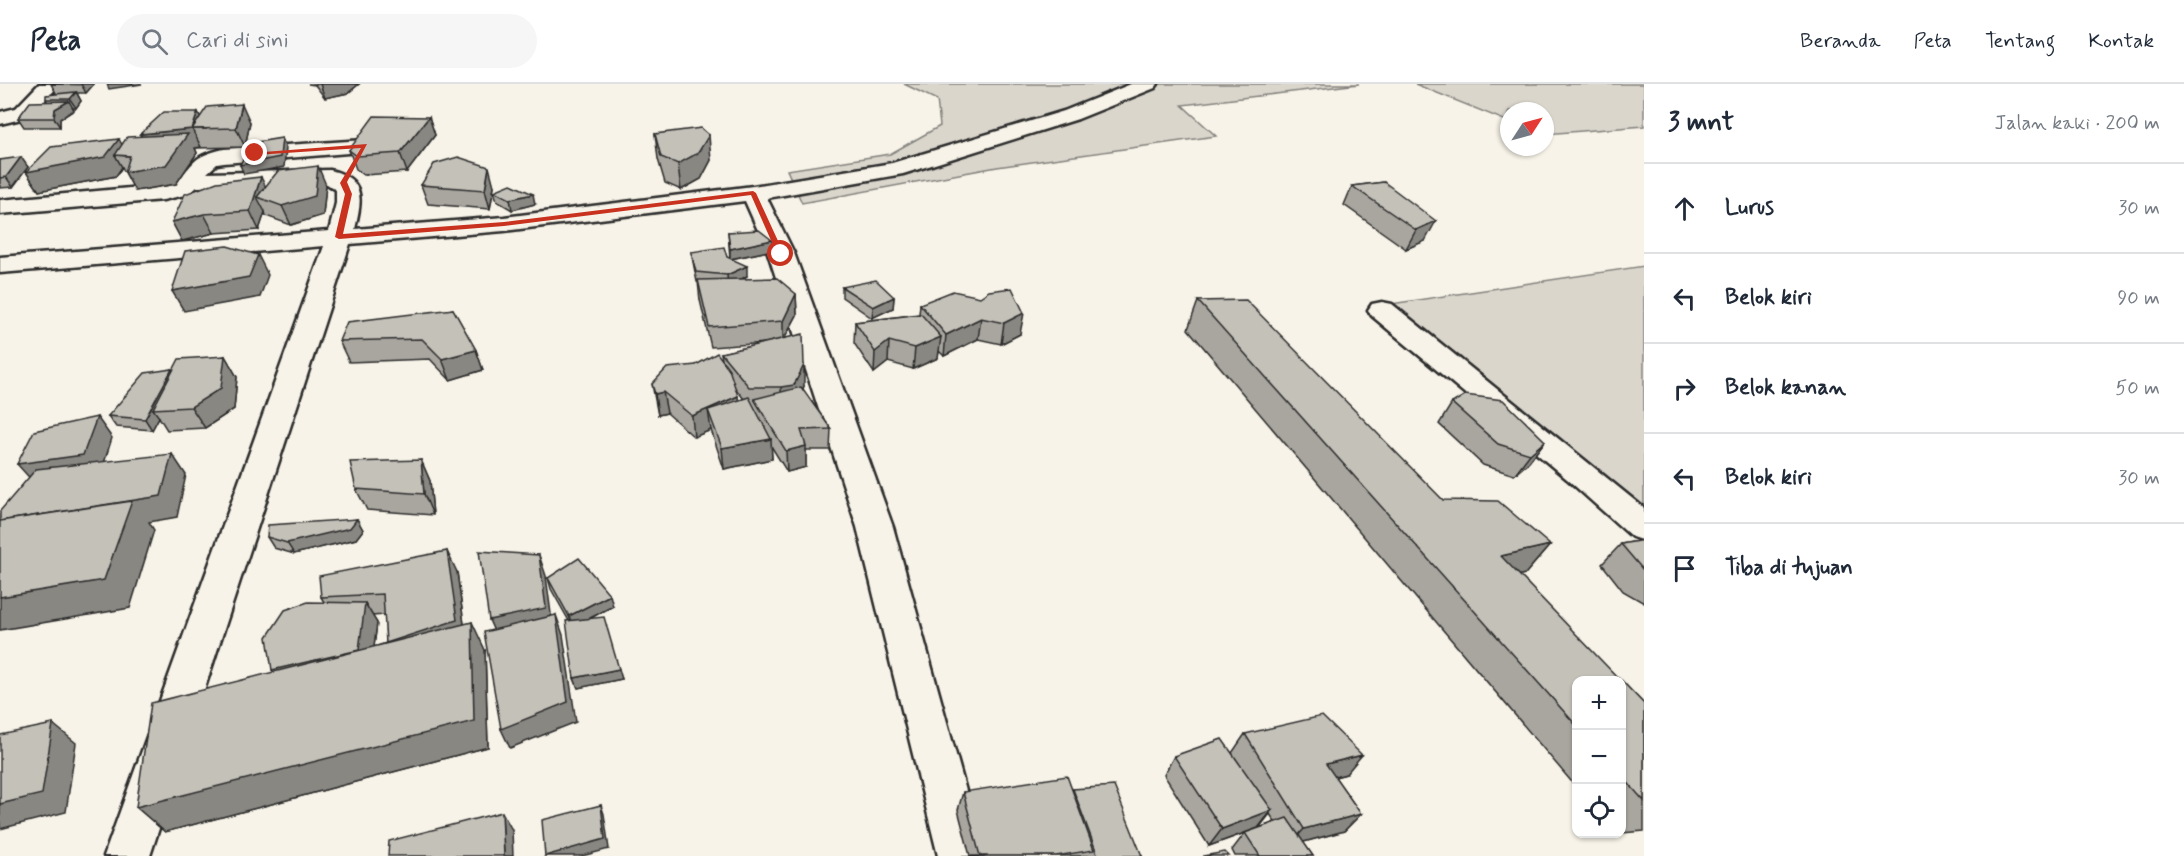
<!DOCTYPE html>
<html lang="id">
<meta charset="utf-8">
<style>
body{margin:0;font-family:Mynerve,sans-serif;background:#f6f6f7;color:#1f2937}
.controls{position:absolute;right:18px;bottom:18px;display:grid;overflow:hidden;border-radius:12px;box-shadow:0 2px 4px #0004}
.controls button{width:54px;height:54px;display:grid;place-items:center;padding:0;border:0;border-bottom:2px solid #e0e1e3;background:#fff;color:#1f2937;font:30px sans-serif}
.compass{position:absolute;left:1500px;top:18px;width:54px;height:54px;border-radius:50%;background:#fff;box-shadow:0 2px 4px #0004;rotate:54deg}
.stop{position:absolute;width:18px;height:18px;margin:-14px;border:4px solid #c8321e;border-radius:50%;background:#fff}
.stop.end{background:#c8321e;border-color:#fff;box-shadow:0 2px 6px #0008}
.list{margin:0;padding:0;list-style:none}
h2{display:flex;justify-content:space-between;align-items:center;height:78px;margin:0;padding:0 24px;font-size:26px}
h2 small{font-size:20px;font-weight:400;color:#747a83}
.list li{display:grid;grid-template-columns:39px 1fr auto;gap:18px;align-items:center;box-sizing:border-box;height:90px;padding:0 24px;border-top:2px solid #e0e1e3}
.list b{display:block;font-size:22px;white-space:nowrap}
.list em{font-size:20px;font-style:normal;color:#747a83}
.icon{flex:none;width:33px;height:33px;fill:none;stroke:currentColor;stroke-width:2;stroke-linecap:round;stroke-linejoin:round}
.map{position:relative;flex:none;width:1644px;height:772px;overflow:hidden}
header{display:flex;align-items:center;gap:36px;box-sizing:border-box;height:84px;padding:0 30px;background:#fff;border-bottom:2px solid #e0e1e3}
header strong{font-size:28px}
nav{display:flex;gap:33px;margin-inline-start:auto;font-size:21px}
.search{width:420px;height:54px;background:#f6f6f7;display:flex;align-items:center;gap:15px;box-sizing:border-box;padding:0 21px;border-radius:33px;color:#747a83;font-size:22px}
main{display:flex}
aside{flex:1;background:#fff}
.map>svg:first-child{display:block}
.green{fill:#dad6cc;stroke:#82807c;stroke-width:1.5}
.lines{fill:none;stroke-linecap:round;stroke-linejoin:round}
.minor-casing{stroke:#2b2b2b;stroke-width:5}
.minor{fill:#f7f3e8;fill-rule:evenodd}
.wall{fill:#a9a69f;stroke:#2b2b2b;stroke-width:1.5;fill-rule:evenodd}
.shaded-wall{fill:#898782;stroke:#2b2b2b;stroke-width:1.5}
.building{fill:#c4c1b9;stroke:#2b2b2b;stroke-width:1.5}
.route{fill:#c8321e}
</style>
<header>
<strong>Peta</strong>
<div class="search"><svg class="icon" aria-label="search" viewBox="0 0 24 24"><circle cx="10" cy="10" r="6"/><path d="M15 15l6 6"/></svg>Cari di sini</div>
<nav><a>Beranda</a><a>Peta</a><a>Tentang</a><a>Kontak</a></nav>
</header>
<main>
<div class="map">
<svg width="1644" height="772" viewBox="0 0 1644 772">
<rect width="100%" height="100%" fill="#f7f3e8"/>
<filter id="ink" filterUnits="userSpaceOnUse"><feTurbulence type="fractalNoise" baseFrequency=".0167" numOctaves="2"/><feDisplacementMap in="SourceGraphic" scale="12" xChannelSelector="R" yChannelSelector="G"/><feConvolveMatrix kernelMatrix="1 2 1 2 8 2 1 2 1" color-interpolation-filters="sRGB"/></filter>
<g filter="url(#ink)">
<!-- green -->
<g class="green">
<path d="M904 0H1359L1182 21 1216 52 997 83 802 119 787 86 890 70 940 42 937 16Z"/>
<path d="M1415 0H1644V42L1545 50V27H1509V38Z"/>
<path d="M1644 182V440L1391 220Z"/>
</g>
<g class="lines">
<defs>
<g id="minor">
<path d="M39 0H60L30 33 0 40V28L16 24Z"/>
<path d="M1131 0H1158L1155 4 1078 35 903 90 767 114 794 169 893 443 984 772H938L857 443 768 169 745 117 504 147 350 160 150 772H104L324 162 0 189V173L329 147 336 119V106L327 100 197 103 189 110 163 116 0 130V116L173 100C197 79 189 73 224 65L365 56 373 57 376 62 373 67 224 79 217 80 207 89 330 86C366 95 362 115 355 145L504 133 753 102 892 79 1064 27Z"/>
<path d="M1382 218 1392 220 1644 424V457L1632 453 1567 395 1372 232 1368 226 1372 220Z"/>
</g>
</defs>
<!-- minor casing -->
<use href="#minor" class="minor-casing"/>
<!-- minor -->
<use href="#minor" class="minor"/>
</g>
<!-- wall -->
<g class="wall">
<path d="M51 0 93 1 86 9H77L81 17 76 24H73L74 26 60 35V43H24L18 34 47 17 46 15 56 9Z"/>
<path d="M308 0H359L348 9 325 14 315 1Z"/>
<path d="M198 28 200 33 250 38 245 63 195 64 197 69 176 100 135 107 122 83 116 92 39 107 26 88 122 61 141 53 140 50Z"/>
<path d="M429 33 435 51 407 88 364 91 356 85 349 66Z"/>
<path d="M655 50 711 76 701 95 681 106 665 99 658 75Z"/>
<path d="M0 76 28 83 13 103 0 104Z"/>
<path d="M1384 98 1425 157 1406 165 1344 121 1352 102Z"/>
<path d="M326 101 323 131 291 141 266 132 265 128 259 146 214 149 182 157 172 138 265 102Z"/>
<path d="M421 101 494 102 490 125 428 120Z"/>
<path d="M494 107 535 120 512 126 497 117Z"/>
<path d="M728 148 773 166 731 175 747 192 742 195 796 210 797 231 785 254 804 302 803 305 831 345 830 366H806V383L787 388 771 362 772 375 724 385 711 346 694 353 667 329 658 331 656 321 652 300 696 281 722 276 721 269 766 259 711 263 700 216 698 198H697L691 168 727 173 730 175ZM736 305 744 315 738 317Z"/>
<path d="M842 203 894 213 893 224 872 234 842 213Z"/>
<path d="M980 213 1020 250 1001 260 978 255 944 272 939 267 938 274 913 285 888 278 874 289 854 259 855 238 919 230 920 220Z"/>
<path d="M1198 217 1443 416 1550 461 1525 490 1519 491 1576 597V703L1188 245Z"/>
<path d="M453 225 476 266 483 286 450 296 430 275 349 278 339 257Z"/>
<path d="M225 272 237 293 234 325 205 344 167 346 159 333 152 346 116 343 108 332 173 287Z"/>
<path d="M1452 319 1545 357 1529 378 1514 391 1483 381 1439 340Z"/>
<path d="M421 376 430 397 433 431 367 426 356 405Z"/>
<path d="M357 435 363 446 356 455 294 470 274 464 267 453Z"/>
<path d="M1644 456V519L1623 507 1602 480 1621 460Z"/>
<path d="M457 488 464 540 485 566 488 663 165 748 136 723 274 588 324 518 321 513ZM385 531 386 559 374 563 377 539 372 532Z"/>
<path d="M548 494 613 522 589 535 622 595 578 604 574 594 569 537 551 505Z"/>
<path d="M1622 597 1644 620V747L1622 749Z"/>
<path d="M1245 650 1346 690 1335 693 1361 730 1344 747 1303 758 1313 772H1235L1232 766 1245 749 1209 762 1164 691 1174 672 1238 678 1232 669ZM1270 730 1275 738 1259 744Z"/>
<path d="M1073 705 1142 772H970L958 726 963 708 1072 707Z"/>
</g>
<!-- shaded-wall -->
<g class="shaded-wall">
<path d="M81 0H93V1L86 9Z"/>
<path d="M107 0H142L109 5Z"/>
<path d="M320 0H359L348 9 325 14Z"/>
<path d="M76 8 81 17 76 24 70 15Z"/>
<path d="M69 17 74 26 60 35V43L54 34 55 25Z"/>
<path d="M242 20 250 38 245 63 236 44Z"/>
<path d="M198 28 206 45H192Z"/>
<path d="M429 33 435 51 407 88 400 69Z"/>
<path d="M192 45 201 63 195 64 197 69 176 100 135 107 125 88 150 68 140 50Z"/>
<path d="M709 51 711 76 701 95 681 106 678 80Z"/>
<path d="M282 54 286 64 284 83 244 90 240 81Z"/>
<path d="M119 55 128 72 115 71 122 83 116 92 39 107 26 88Z"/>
<path d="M21 73 28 83 13 103 6 93Z"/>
<path d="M318 82 326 101 323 131 291 141 282 122Z"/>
<path d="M489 83 494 102 490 125 485 106Z"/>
<path d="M261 93 270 112 257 113 265 128 259 146 250 127Z"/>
<path d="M533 110 535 120 512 126 510 115Z"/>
<path d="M204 130 214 149 182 157 172 138Z"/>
<path d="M1436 137 1425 157 1406 165 1416 146Z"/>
<path d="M772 156 773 166 730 175V165Z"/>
<path d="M258 171 268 191 260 213 184 227 172 207Z"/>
<path d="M747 182V192L728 202 727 191Z"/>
<path d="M796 210 797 231 783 257V237Z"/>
<path d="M894 213 893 224 872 234 873 223Z"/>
<path d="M1024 229 1020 250 1001 260 1004 239Z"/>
<path d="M981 234 978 255 944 272 946 251Z"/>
<path d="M941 253 938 274 913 285 915 264Z"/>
<path d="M889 257 888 278 874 289 875 268Z"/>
<path d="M476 266 483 286 450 296 442 275Z"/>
<path d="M225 272 237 293 234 325 205 344 191 323Z"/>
<path d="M804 281V302L795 321 782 324 781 303Z"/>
<path d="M172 285 179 296 153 325 159 333 152 346 145 335Z"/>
<path d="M663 308 667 329 658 331 655 310Z"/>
<path d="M738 312 740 333 708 326 711 346 694 353 692 332Z"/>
<path d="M97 333 112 354 100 392 36 401 17 380Z"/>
<path d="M771 355 772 375 724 385 722 364Z"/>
<path d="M1545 357 1529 378 1514 391 1530 370Z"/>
<path d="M806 362V383L787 388 786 367Z"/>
<path d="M172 370 186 391 177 433 149 438 154 446 130 524 0 546V513L5 465Z"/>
<path d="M421 376 430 397 433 431 424 410Z"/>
<path d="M357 435 363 446 356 455 294 470 287 459Z"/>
<path d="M1550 461 1525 490 1478 501 1501 472Z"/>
<path d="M447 467 457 488 466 556 386 560Z"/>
<path d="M539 471 546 492 553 545 498 556 489 536Z"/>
<path d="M610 511 613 522 573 543 569 532Z"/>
<path d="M365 519 377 539 371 586 288 606 272 586Z"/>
<path d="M556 531 563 551 576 638 510 664 501 645Z"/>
<path d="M472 538 485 566 488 663 165 748 136 723Z"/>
<path d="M619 585 622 595 578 604 574 594Z"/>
<path d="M53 640 76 659 66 728 0 745V720Z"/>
<path d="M1362 671 1346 690 1311 699 1326 680Z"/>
<path d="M601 721 604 730 609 765 582 772H545Z"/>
<path d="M1272 726 1258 744 1209 762 1222 745Z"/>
<path d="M502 728 512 746 513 772H504Z"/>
<path d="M1361 730 1344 747 1289 762 1304 745Z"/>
</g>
<!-- building -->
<g class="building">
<path d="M76 8 70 15H46V11Z"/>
<path d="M69 17 55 25 54 34H18L30 18Z"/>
<path d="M242 20 236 44 192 45 207 23Z"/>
<path d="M164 28H198L192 45 140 50Z"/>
<path d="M374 32 429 33 400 69 357 72 349 66Z"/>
<path d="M701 44 709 51 698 69 678 80 661 73 655 50Z"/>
<path d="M188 50 166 81 125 88 130 72 115 71 127 53Z"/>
<path d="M282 54 280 73 240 81 251 59Z"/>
<path d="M119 55 105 73 26 88 51 63Z"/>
<path d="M21 73 6 93 0 94V76Z"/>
<path d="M458 73 489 83 485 106 421 101 434 80Z"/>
<path d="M318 82 315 112 282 122 257 113 278 87Z"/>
<path d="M261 93 250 127 204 130 172 138 185 110 217 98Z"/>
<path d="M1384 98 1436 137 1416 146 1352 102Z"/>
<path d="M511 100 533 110 510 115 494 107Z"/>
<path d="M759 146 772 156 730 165 728 148Z"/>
<path d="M227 162 258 171 249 193 172 207 185 167Z"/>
<path d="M724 163 727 173 747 182 727 191 696 188 691 168Z"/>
<path d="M777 194 796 210 783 237 709 243 698 196Z"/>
<path d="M876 196 894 213 873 223 842 203Z"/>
<path d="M1012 204 1024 229 1004 239 981 234 946 251 920 220 953 207 980 213 989 207Z"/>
<path d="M1246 216 1443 416 1498 417 1550 461 1501 472 1621 597H1576V641L1198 217Z"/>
<path d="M453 225 476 266 442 275 422 255 339 257 347 238Z"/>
<path d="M921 230 941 253 915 264 889 257 875 268 855 238Z"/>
<path d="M803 250 804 281 794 301 781 303H749L721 269Z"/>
<path d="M717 269 729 285 738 312 692 332 663 308 655 310 652 300 667 284 696 281Z"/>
<path d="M225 272 221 304 191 323 153 325 179 275Z"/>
<path d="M172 285 145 335 108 332 145 289Z"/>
<path d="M801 303 831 345 801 346 806 362 786 367 754 315Z"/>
<path d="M1465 311 1503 316 1545 357 1530 370 1498 360 1452 319Z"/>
<path d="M749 313 771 355 722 364 708 326Z"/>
<path d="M97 333 83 371 17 380 34 347Z"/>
<path d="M172 370 161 412 0 437V427L36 385Z"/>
<path d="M421 376 424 410 356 405 350 378Z"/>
<path d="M132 417 104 496 0 513V437Z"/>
<path d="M357 435 350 444 287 459 267 453 268 441Z"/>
<path d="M1644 456V487L1621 460Z"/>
<path d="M447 467 457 536 386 559 383 510 321 513 319 492Z"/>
<path d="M479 467 539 471 546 524 489 536Z"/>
<path d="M579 474 610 511 569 532 548 494Z"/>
<path d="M308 518 365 519 359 566 272 586 267 553 285 526Z"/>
<path d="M556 531 568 618 501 645 484 548Z"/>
<path d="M604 533 619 585 574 594 566 537Z"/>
<path d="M472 538 474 637 136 723 151 619Z"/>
<path d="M1622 597 1644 620V717L1622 692Z"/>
<path d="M1322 632 1362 671 1326 680 1361 730 1304 745 1245 650Z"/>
<path d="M53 640 42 710 0 720V651Z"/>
<path d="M1222 655 1272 726 1222 745 1174 672Z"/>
<path d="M1067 692 1094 766 1056 772H980L963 708Z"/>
<path d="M1114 702 1142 772H1098L1073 705Z"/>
<path d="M601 721 605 755 545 772 542 736Z"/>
<path d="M502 728 504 772H388L389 757Z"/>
<path d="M1287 734 1313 772H1260L1245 749Z"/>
<path d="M1225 768 1229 772H1203Z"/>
</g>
</g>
<!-- route -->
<path class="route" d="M367 60 347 98 352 110 343 150 504 138 753 107 756 109 784 170 781 172 777 170 751 111 504 142 339 155 335 153 345 110 340 99 361 64 255 71 252 69Z"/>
</svg>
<div class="controls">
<button>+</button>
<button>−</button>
<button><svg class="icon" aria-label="locate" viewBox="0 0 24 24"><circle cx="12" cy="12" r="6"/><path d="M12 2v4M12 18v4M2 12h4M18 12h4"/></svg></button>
</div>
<svg class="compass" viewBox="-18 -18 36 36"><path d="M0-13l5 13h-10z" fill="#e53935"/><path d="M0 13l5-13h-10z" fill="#747a83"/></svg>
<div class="stop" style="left:781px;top:170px"></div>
<div class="stop end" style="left:255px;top:69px"></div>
</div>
<aside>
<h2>3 mnt<small>Jalan kaki · 200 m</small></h2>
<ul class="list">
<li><svg class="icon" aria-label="ahead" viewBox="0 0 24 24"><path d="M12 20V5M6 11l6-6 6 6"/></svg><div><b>Lurus</b></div><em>30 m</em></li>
<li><svg class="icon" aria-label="left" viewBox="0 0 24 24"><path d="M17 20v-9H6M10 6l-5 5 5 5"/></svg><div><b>Belok kiri</b></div><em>90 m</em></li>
<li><svg class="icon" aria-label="right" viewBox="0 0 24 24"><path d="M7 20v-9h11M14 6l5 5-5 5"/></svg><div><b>Belok kanan</b></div><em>50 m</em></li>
<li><svg class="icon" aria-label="left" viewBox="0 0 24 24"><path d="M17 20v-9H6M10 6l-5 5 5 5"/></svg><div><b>Belok kiri</b></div><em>30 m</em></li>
<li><svg class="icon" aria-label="arrive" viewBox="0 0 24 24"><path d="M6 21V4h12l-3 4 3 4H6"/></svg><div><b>Tiba di tujuan</b></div></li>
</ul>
</aside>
</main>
